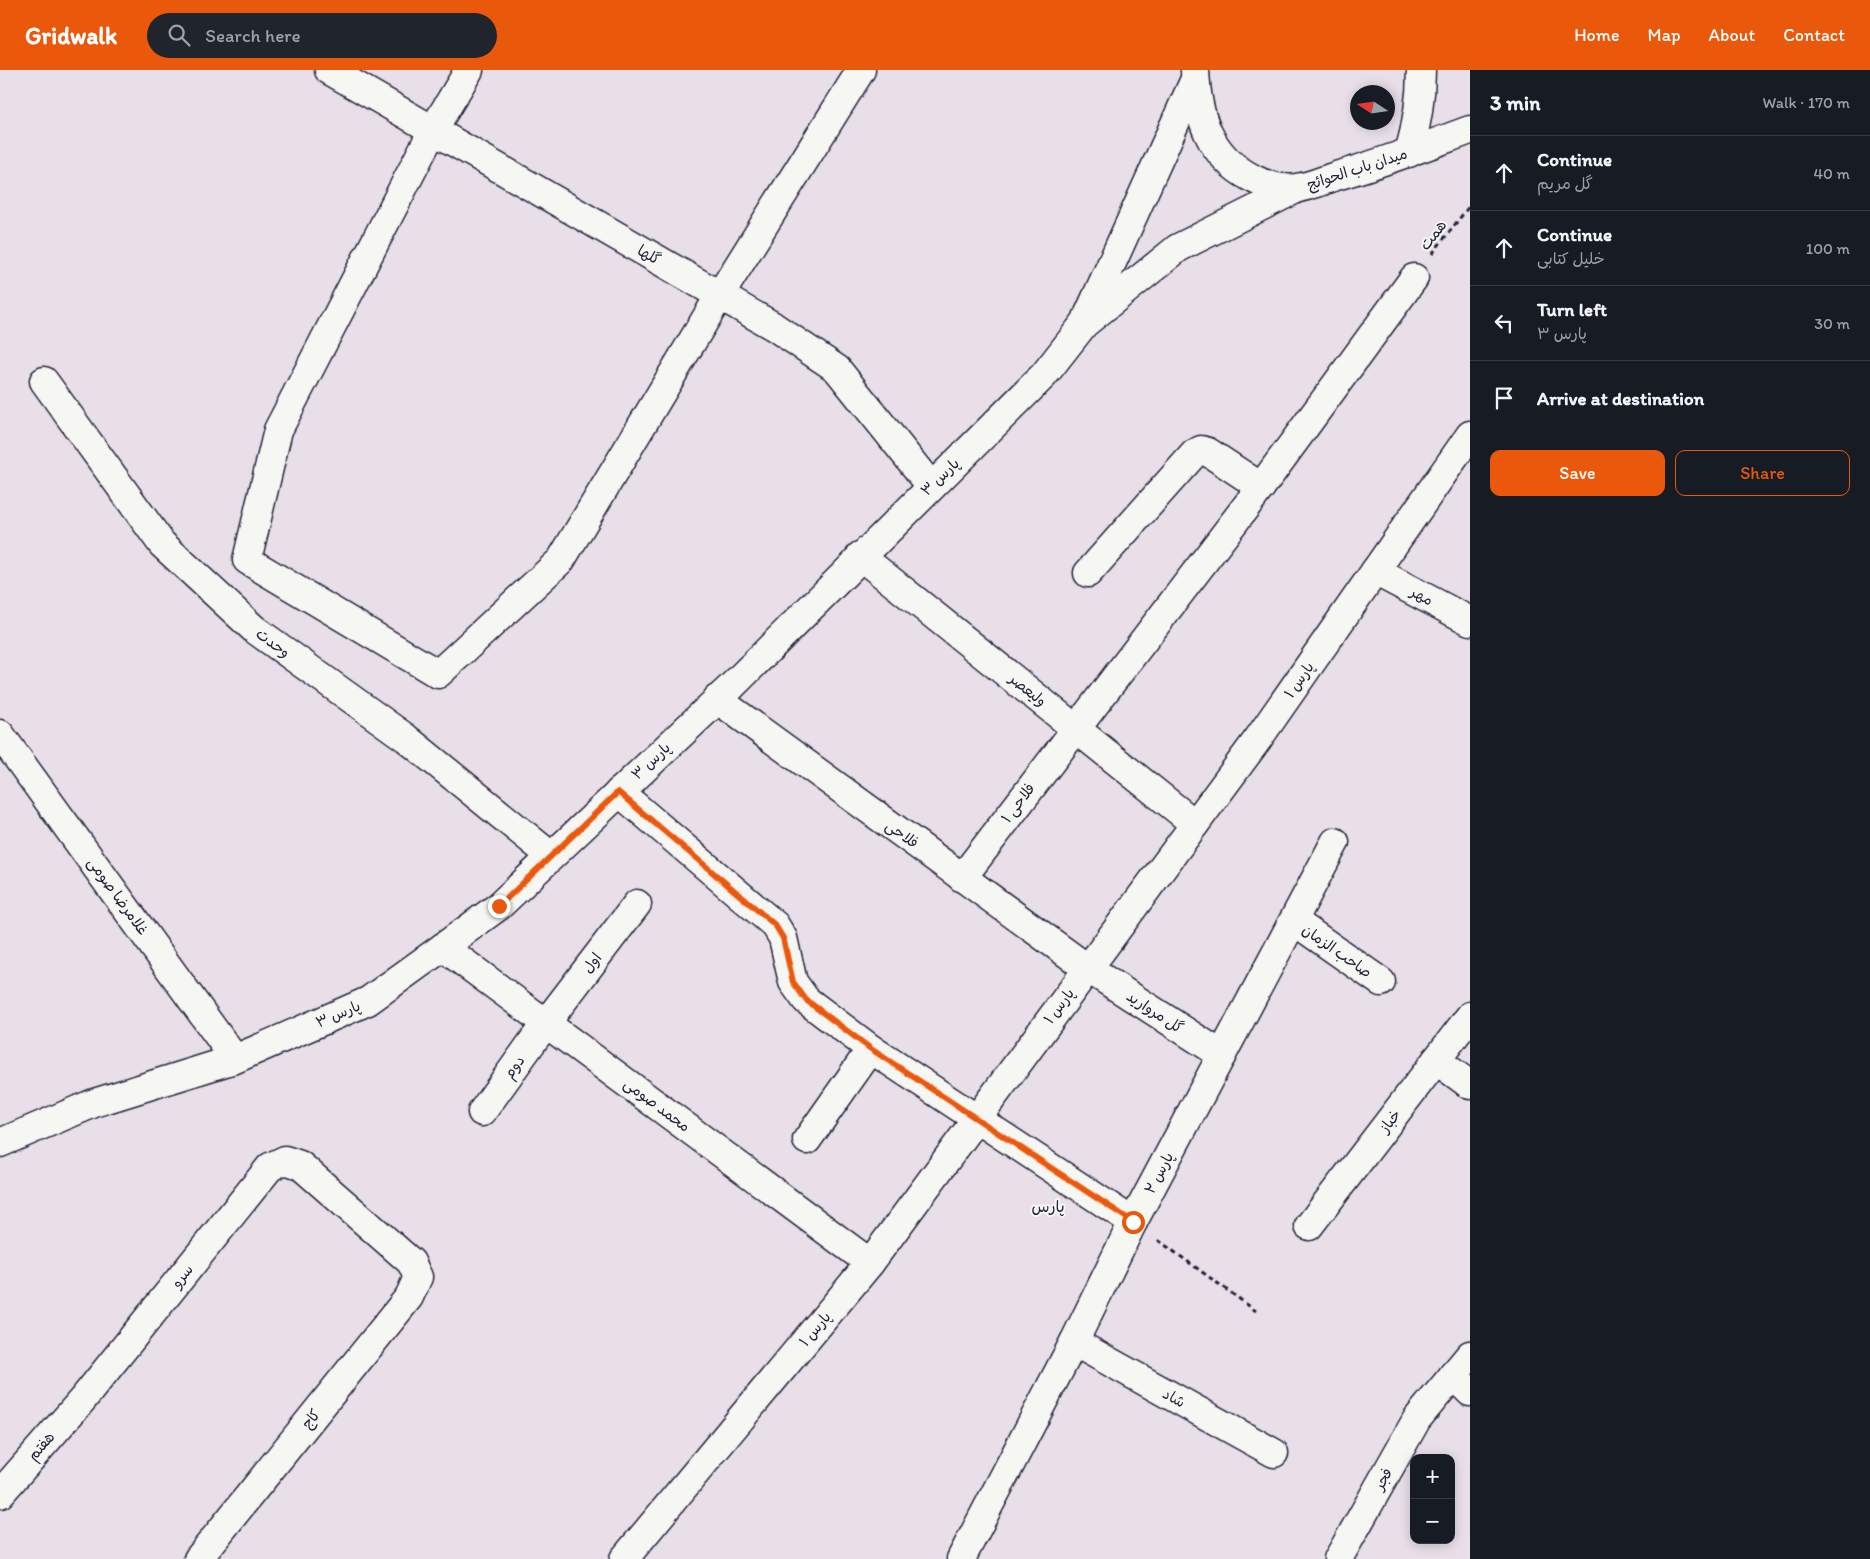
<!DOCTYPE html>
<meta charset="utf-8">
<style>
body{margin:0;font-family:Itim,"Playpen Sans Arabic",sans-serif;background:#20242c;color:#f1f3f6}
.controls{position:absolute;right:15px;bottom:15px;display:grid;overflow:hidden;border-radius:10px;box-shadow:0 2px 12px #0003}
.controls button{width:45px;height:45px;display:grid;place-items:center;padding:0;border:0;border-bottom:1px solid #363941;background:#171b24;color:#f1f3f6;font:25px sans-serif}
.compass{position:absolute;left:1350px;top:15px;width:45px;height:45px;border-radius:50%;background:#171b24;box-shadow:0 2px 12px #0003;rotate:282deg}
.stop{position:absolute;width:15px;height:15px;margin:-11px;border:4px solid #ea580c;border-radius:50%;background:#fff}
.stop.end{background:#ea580c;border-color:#fff;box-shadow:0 1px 5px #0008}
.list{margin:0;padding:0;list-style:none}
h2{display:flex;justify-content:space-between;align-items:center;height:65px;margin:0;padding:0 20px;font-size:21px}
h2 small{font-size:16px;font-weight:400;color:#9ea1a6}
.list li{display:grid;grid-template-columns:32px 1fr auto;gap:15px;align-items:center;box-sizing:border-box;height:75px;padding:0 20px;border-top:1px solid #363941}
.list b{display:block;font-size:19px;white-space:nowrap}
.list p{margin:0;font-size:16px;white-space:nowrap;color:#9ea1a6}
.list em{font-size:16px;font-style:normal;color:#9ea1a6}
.actions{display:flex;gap:10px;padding:15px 20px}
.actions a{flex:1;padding:11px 0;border:1px solid #ea580c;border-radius:10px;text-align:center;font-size:18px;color:#ea580c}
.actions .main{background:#ea580c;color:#fff}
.icon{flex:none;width:28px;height:28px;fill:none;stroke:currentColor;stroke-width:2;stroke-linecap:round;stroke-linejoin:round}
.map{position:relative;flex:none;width:1470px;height:1489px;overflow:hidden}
header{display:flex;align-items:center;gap:30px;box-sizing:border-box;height:70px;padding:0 25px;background:#ea580c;color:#fff}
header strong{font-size:24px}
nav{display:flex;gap:28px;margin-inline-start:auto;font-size:18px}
.search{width:350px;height:45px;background:#20242c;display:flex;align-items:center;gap:12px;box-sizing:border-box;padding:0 18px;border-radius:28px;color:#9ea1a6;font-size:19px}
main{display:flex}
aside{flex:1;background:#171b24}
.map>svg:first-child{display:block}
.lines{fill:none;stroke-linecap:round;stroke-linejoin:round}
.street-casing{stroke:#22223b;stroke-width:31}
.secondary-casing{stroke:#22223b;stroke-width:31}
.path{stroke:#22223b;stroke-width:3;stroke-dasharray:5 4;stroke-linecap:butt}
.street{stroke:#f6f6f2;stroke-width:28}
.secondary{stroke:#f6f6f2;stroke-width:28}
.route{stroke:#ea580c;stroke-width:6}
.labels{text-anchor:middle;stroke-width:4;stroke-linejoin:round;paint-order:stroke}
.street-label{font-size:15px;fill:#22223b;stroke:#f6f6f2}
.neighbourhood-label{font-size:16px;fill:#22223b;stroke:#f6f6f2}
</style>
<header>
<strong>Gridwalk</strong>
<div class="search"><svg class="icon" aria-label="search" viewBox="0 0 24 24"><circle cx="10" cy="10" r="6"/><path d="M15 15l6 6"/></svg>Search here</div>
<nav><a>Home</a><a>Map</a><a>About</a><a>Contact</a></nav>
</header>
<main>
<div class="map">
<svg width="1470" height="1489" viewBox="0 0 1470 1489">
<rect width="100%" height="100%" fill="#e8dfe9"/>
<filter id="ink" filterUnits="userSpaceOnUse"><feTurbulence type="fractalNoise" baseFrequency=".02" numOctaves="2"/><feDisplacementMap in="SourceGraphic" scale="10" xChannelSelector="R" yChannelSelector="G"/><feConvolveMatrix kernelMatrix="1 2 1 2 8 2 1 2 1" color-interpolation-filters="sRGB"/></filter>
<g filter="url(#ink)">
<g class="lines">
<defs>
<g id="street">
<path d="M329 0 773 256 837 299 931 416"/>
<path d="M469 0 433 60 278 360 247 490 438 604 561 490 720 225 861 0"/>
<path d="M44 311 162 474 254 559 406 668 551 786"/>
<path d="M860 486 1195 754"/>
<path d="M1375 501 1470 551"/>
<path d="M1088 503 1194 384 1201 380 1208 382 1261 417"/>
<path d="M717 629 1087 898 1222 985"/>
<path d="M0 664 235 989"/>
<path d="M619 722 775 855 783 868 793 912 806 930 871 979 1133 1152"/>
<path d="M962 808 1261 417 1414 208"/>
<path d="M1294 851 1381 912"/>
<path d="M443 877 870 1193"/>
<path d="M1436 990 1470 1015"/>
<path d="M482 1042 546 953 637 834"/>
<path d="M807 1070 871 979"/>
<path d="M1309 1156 1470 946"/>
<path d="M1074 1272 1274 1383"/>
<path d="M1453 1305 1470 1322"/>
<path d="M0 1424 83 1329 270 1097 285 1090 300 1095 411 1192 418 1207 409 1227 198 1489"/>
<path d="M624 1489 870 1193 1258 669 1470 365"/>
<path d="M961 1489 1074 1272 1133 1152 1335 772"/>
<path d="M1338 1489 1417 1349 1470 1285"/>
</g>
<g id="secondary">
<path d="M1195 0C1197 46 1209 86 1252 108 1264 115 1282 120 1296 118 1309 117 1324 110 1336 106 1382 93 1426 76 1470 60"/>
<path d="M1409 83C1417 55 1421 29 1421 0"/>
<path d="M1087 248 1195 9"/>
<path d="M0 1073 94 1033 235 989 368 931 443 877 499 836 731 617 1044 305 1084 254 1178 178 1296 119"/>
</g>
</defs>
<!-- street casing -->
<use href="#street" class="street-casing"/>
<!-- secondary casing -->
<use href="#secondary" class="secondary-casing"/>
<!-- path -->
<g class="path">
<path d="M1432 184 1470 135"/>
<path d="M1158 1170 1256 1241"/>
</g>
<!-- street -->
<use href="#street" class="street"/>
<!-- secondary -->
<use href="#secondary" class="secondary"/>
</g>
</g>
<g class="lines" filter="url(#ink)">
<!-- route -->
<path class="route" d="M499 836 618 722 775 855 783 868 793 912 806 930 871 979 1133 1152"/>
</g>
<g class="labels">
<!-- street labels -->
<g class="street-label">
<text transform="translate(1357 99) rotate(-18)" y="5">میدان باب الحوائج</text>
<text transform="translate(1433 165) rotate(-52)" y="5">همت</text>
<text transform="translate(649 185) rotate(30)" y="5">گلها</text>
<text transform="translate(940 407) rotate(-44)" y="5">پارس ۳</text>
<text transform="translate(1422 526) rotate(28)" y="5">مهر</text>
<text transform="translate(273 573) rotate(36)" y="5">وحدت</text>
<text transform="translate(1299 610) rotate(-55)" y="5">پارس ۱</text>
<text transform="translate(1028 620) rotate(39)" y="5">ولیعصر</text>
<text transform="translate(651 691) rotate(-43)" y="5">پارس ۳</text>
<text transform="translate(1018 733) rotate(-53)" y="5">فلاحی ۱</text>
<text transform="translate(902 764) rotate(36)" y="5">فلاحی</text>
<text transform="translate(118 826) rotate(54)" y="5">غلامرضا صومی</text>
<text transform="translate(1337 881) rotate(35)" y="5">صاحب الزمان</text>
<text transform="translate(592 893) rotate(-52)" y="5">اول</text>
<text transform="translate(1059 936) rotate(-53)" y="5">پارس ۱</text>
<text transform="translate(1155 942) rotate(33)" y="5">گل مروارید</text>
<text transform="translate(338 944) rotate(-23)" y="5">پارس ۳</text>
<text transform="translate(514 997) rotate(-54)" y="5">دوم</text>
<text transform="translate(657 1035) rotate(37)" y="5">محمد صومی</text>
<text transform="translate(1390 1051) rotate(-53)" y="5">خباز</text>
<text transform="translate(1159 1103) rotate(-62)" y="5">پارس ۲</text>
<text transform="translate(182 1206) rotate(-51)" y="5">سرو</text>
<text transform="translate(815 1259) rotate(-50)" y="5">پارس ۱</text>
<text transform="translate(1174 1328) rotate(29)" y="5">شاد</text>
<text transform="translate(311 1349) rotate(-51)" y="5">کاج</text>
<text transform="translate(41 1376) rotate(-49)" y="5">هفتم</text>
<text transform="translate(1383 1409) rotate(-61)" y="5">فجر</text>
</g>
<!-- neighbourhood labels -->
<g class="neighbourhood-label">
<text x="1048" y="1142">پارس</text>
</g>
</g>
</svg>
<div class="controls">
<button>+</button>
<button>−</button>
</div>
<svg class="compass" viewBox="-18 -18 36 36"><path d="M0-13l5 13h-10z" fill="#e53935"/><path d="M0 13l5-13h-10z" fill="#9ea1a6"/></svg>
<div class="stop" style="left:1133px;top:1152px"></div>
<div class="stop end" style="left:499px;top:836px"></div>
</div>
<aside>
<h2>3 min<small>Walk · 170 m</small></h2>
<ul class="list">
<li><svg class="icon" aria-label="ahead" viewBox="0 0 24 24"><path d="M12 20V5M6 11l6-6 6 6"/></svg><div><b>Continue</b><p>گل مریم</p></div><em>40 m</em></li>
<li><svg class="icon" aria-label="ahead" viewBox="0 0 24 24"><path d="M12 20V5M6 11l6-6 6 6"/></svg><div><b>Continue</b><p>خلیل کتابی</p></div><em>100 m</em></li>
<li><svg class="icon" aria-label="left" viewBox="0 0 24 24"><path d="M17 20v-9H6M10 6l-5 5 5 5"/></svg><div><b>Turn left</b><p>پارس ۳</p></div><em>30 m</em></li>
<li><svg class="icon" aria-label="arrive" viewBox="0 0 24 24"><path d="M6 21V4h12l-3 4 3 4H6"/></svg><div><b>Arrive at destination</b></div></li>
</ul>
<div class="actions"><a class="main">Save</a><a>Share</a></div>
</aside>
</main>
